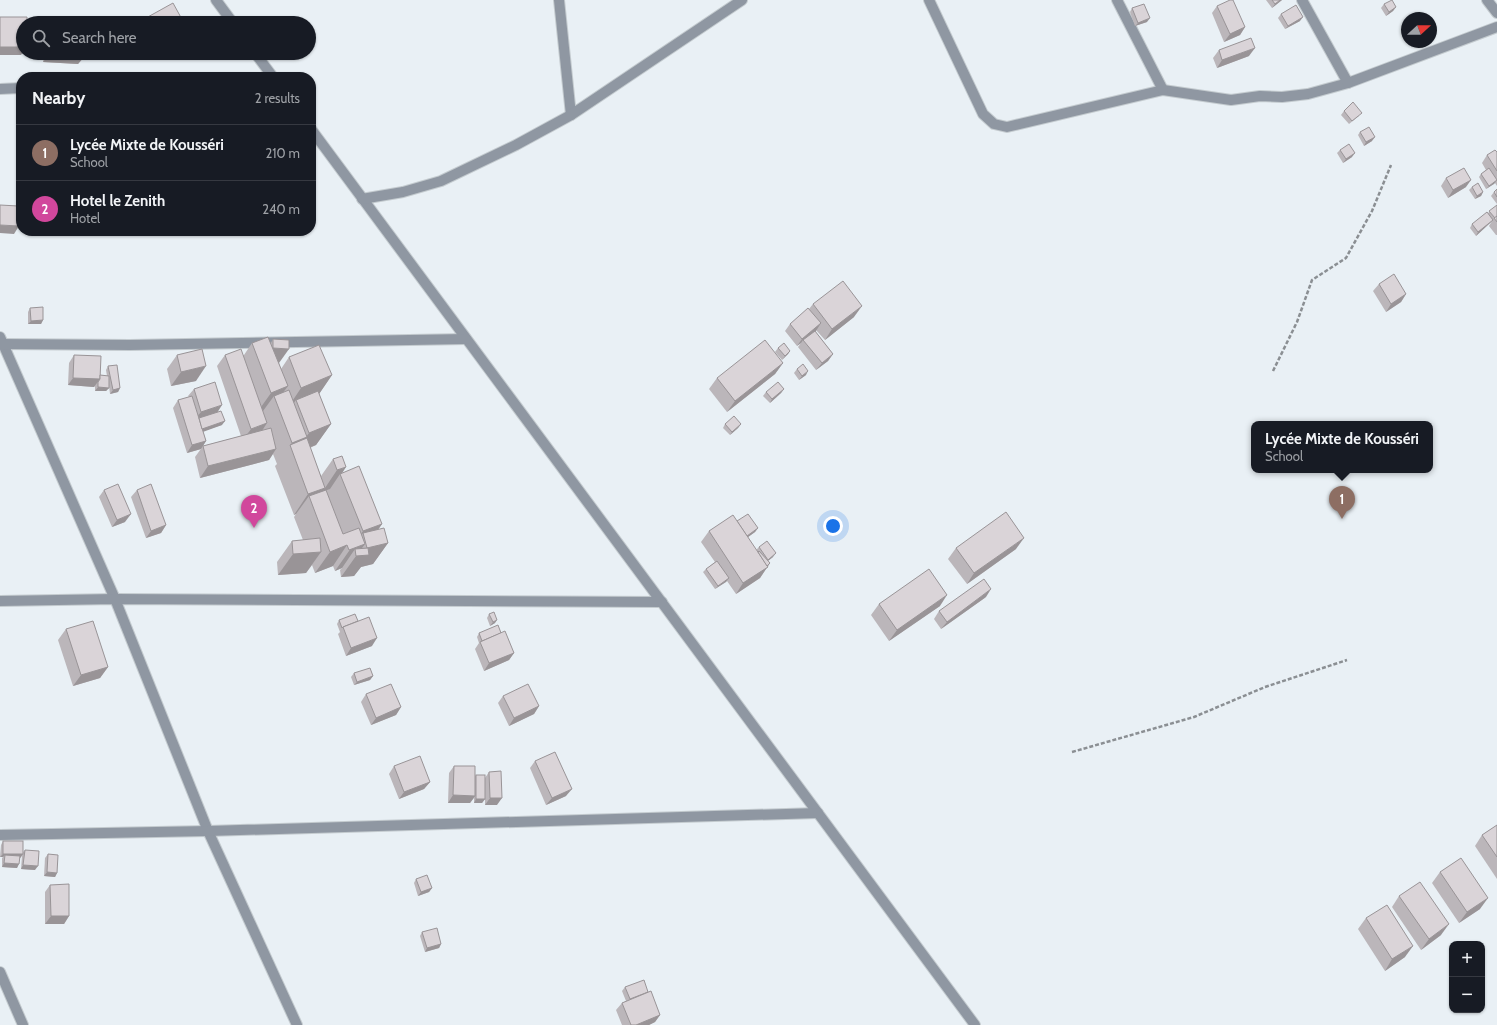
<!DOCTYPE html>
<meta charset="utf-8">
<style>
body{margin:0;font-family:Cabin,sans-serif;background:#242831;color:#f1f3f6}
.controls{position:absolute;right:12px;bottom:12px;display:grid;overflow:hidden;border-radius:8px;box-shadow:0 1px 3px #0004}
.controls button{width:36px;height:36px;display:grid;place-items:center;padding:0;border:0;border-bottom:1px solid #363941;background:#171b24;color:#f1f3f6;font:20px sans-serif}
.compass{position:absolute;left:1401px;top:12px;width:36px;height:36px;border-radius:50%;background:#171b24;box-shadow:0 1px 3px #0004;rotate:69deg}
.you{position:absolute;left:833px;top:526px;width:14px;height:14px;margin:-10px;border:3px solid #fff;border-radius:50%;background:#1a73e8;box-shadow:0 0 0 6px #1a73e833}
.badge{display:grid;place-items:center;width:26px;height:26px;border-radius:50%;background:#d899b0;color:#fff;font-size:13px;font-weight:700}
.pin{position:absolute;translate:-50% -33px;filter:drop-shadow(0 1px 2px #0008)}
.pin::after{content:'';position:absolute;top:21px;width:14px;height:12px;background:inherit;clip-path:polygon(0 0,100% 0,50% 100%)}
.popup{position:absolute;left:1251px;top:421px;width:182px;height:52px;box-sizing:border-box;display:grid;place-content:center;border-radius:8px;background:#171b24;filter:drop-shadow(0 1px 3px #0005);font-size:13px;white-space:nowrap;color:#9ea1a6}
.popup b{font-size:15px;color:#f1f3f6}
.popup::after{content:'';position:absolute;left:50%;top:100%;margin-left:-8px;border:8px solid transparent;border-top-color:#171b24}
.list{margin:0;padding:0;list-style:none}
h2{display:flex;justify-content:space-between;align-items:center;height:52px;margin:0;padding:0 16px;font-size:17px}
h2 small{font-size:13px;font-weight:400;color:#9ea1a6}
.list li{display:grid;grid-template-columns:26px 1fr auto;gap:12px;align-items:center;box-sizing:border-box;height:56px;padding:0 16px;border-top:1px solid #363941}
.list b{display:block;font-size:15px;white-space:nowrap}
.list p{margin:0;font-size:13px;white-space:nowrap;color:#9ea1a6}
.list em{font-size:13px;font-style:normal;color:#9ea1a6}
.icon{flex:none;width:22px;height:22px;fill:none;stroke:currentColor;stroke-width:2;stroke-linecap:round;stroke-linejoin:round}
.map{position:relative;flex:none;width:1497px;height:1025px;overflow:hidden}
.search{position:absolute;background:#171b24;box-shadow:0 1px 3px #0004;left:16px;top:16px;width:300px;height:44px;display:flex;align-items:center;gap:10px;box-sizing:border-box;padding:0 14px;border-radius:22px;color:#9ea1a6;font-size:15px}
.panel{position:absolute;background:#171b24;box-shadow:0 1px 3px #0004;left:16px;top:72px;width:300px;height:164px;border-radius:16px}
.map>svg:first-child{display:block}
.lines{fill:none;stroke-linecap:round;stroke-linejoin:round}
.minor-casing{stroke:#c4cbcf;stroke-width:12}
.path{stroke:#8b8f93;stroke-width:2.5;stroke-dasharray:4 2;stroke-linecap:butt}
.minor{stroke:#8f97a2;stroke-width:10}
.wall{fill:#bbb6ba}
.shaded-wall{fill:#999497}
.building{fill:#dad4d8;stroke:#999497}
</style>
<div class="map">
<svg width="1497" height="1025" viewBox="0 0 1497 1025">
<rect width="100%" height="100%" fill="#e9f0f5"/>
<g class="lines">
<defs>
<g id="minor">
<path d="M216 0 233 23"/>
<path d="M559 0 571 115"/>
<path d="M929 0 983 114 994 124 1007 127 1163 90 1231 100 1260 96 1282 97 1308 94 1348 83 1497 27"/>
<path d="M1117 0 1163 90"/>
<path d="M1302 0 1348 83"/>
<path d="M1487 0 1497 13"/>
<path d="M255 53 273 77"/>
<path d="M0 89 21 88"/>
<path d="M311 129 975 1025"/>
<path d="M362 199 403 192 441 181 516 145 571 115 742 0"/>
<path d="M0 337 115 599 208 831 297 1025"/>
<path d="M0 344 130 345 466 339"/>
<path d="M0 601 115 599 662 602"/>
<path d="M0 835 208 831 818 813"/>
<path d="M0 972 23 1025"/>
</g>
</defs>
<!-- minor casing -->
<use href="#minor" class="minor-casing"/>
<!-- path -->
<g class="path">
<path d="M1273 371 1297 322 1312 280 1346 258 1372 211 1391 165"/>
<path d="M1072 752 1194 717 1265 687 1347 660"/>
</g>
<!-- minor -->
<use href="#minor" class="minor"/>
</g>
<!-- wall -->
<g class="wall">
<path d="M1266 0H1282L1272 8Z"/>
<path d="M1384 4 1396 7 1393 11 1386 16 1381 8Z"/>
<path d="M1217 6 1245 27 1240 35 1224 42 1212 13Z"/>
<path d="M1132 8 1147 22 1135 26 1130 12Z"/>
<path d="M1281 14 1300 21 1285 29 1278 18Z"/>
<path d="M146 18 184 23H143Z"/>
<path d="M1219 50 1249 56 1217 68 1213 58Z"/>
<path d="M44 53H84V57L78 64 43 62Z"/>
<path d="M97 53H131L130 56 97 59Z"/>
<path d="M1344 111 1359 116 1349 124 1341 115Z"/>
<path d="M1360 132 1372 141 1364 146 1358 135Z"/>
<path d="M1340 150 1352 157 1343 163 1337 153Z"/>
<path d="M1497 152V186L1495 183 1486 189 1479 177 1481 174 1486 170 1482 163 1487 155Z"/>
<path d="M1446 178 1466 187 1448 198 1441 186Z"/>
<path d="M1472 187 1483 192 1481 196 1475 199 1469 190Z"/>
<path d="M1497 189V204L1491 196 1494 192Z"/>
<path d="M1497 205V235H1496L1489 226 1492 221 1490 223 1476 236 1470 228 1472 224 1488 213Z"/>
<path d="M1379 284 1406 294 1401 302 1386 312 1373 291Z"/>
<path d="M813 304 854 317 825 340 816 330 815 331 833 354 828 361 816 370 798 347 801 343 797 346 785 331 790 324 809 309Z"/>
<path d="M30 308 43 320 41 324H28V312Z"/>
<path d="M273 339 279 363 281 369 289 357 332 375 319 394 331 424 316 445 310 448 321 476 333 459 342 473 382 524 378 530 388 543 373 564 361 567 354 576 341 577 340 570 342 568 335 571 333 566 315 573 312 565 306 573 278 575 277 562 292 541 303 540 294 517 296 514 294 515 275 466 277 464 273 454 269 460 200 478 195 457 203 446 241 436 217 366 225 355H244L252 343H271Z"/>
<path d="M778 348 790 351 788 354 782 360 775 352Z"/>
<path d="M74 355 100 375 107 376 106 370 108 366 120 388 118 392 110 394 109 386V388L106 391H95V386L94 387 68 385 69 363Z"/>
<path d="M177 355 196 381 171 386 167 369Z"/>
<path d="M783 363 775 374 727 412 709 389 717 378Z"/>
<path d="M797 369 806 375 799 380 794 373Z"/>
<path d="M194 389 218 412 222 425 203 431 206 441 201 449 187 453 173 408 178 400 189 397 188 396Z"/>
<path d="M784 389 781 393 770 403 763 396 766 392Z"/>
<path d="M725 424H741L738 428 730 435 723 428Z"/>
<path d="M104 490 125 522 112 527 99 497Z"/>
<path d="M137 490 166 525 161 533 146 538 131 497Z"/>
<path d="M737 521 758 528 755 532 748 537 756 550 759 547 773 557 768 561 770 563 760 578 736 594 727 581 715 589 703 572 706 569 715 562 701 542 709 531Z"/>
<path d="M956 548 1016 549 967 584 948 559Z"/>
<path d="M986 597 941 629 934 619 939 611Z"/>
<path d="M879 604 940 606 889 641 871 615Z"/>
<path d="M489 614 495 623 490 626 487 618Z"/>
<path d="M339 620 358 621 372 646 346 656 338 634 340 632 337 624Z"/>
<path d="M66 629 108 667 100 678 73 686 58 640Z"/>
<path d="M479 633H501L514 653 509 660 484 671 475 649 479 643 477 637Z"/>
<path d="M354 673 373 676 370 680 354 685 351 677Z"/>
<path d="M366 694 401 707 396 715 371 725 361 702Z"/>
<path d="M503 696 539 706 534 714 509 726 498 703Z"/>
<path d="M535 761 566 796 546 805 530 768Z"/>
<path d="M394 766 430 782 424 789 399 799 389 774Z"/>
<path d="M454 766 475 776 476 775 485 778 489 772 497 805H485V799L482 803H474V798L470 803H448L449 773Z"/>
<path d="M1497 825V879L1475 846 1482 835Z"/>
<path d="M3 841 23 852 25 850 35 870 21 869 22 856 20 858 17 868 2 867V858L3 857H0L1 845Z"/>
<path d="M48 854 57 873 55 877 44 876 45 858Z"/>
<path d="M1440 872 1480 909 1459 923 1432 883Z"/>
<path d="M416 879 432 888 429 892 418 896 414 883Z"/>
<path d="M50 885 69 916 64 924H45V892Z"/>
<path d="M1399 896 1441 935 1421 950 1392 907Z"/>
<path d="M1366 918 1405 957 1385 971 1358 929Z"/>
<path d="M422 932 441 944 439 948 425 952 420 936Z"/>
<path d="M625 987 648 992 660 1015 655 1022 649 1025H622L616 1010 622 1003 626 1001 622 991Z"/>
</g>
<!-- shaded-wall -->
<g class="shaded-wall">
<path d="M1280 0H1282L1272 8 1275 4Z"/>
<path d="M1396 7 1393 11 1386 16 1389 12Z"/>
<path d="M1303 17 1300 21 1285 29 1288 26Z"/>
<path d="M1150 18 1147 22 1135 26 1138 23Z"/>
<path d="M1245 27 1240 35 1224 42 1230 34Z"/>
<path d="M0 47H23V52L21 55H0Z"/>
<path d="M1255 48 1249 56 1217 68 1222 60Z"/>
<path d="M101 53H131L130 56 97 59Z"/>
<path d="M49 55 84 57 78 64 43 62Z"/>
<path d="M1375 137 1372 141 1364 146 1366 142Z"/>
<path d="M1355 153 1352 157 1343 163 1346 159Z"/>
<path d="M1471 180 1466 187 1448 198 1453 190Z"/>
<path d="M1497 180 1494 184 1486 189 1489 186Z"/>
<path d="M1483 192 1481 196 1475 199 1477 196Z"/>
<path d="M1493 220 1490 223 1476 236 1478 232Z"/>
<path d="M0 225 19 226 14 234 0 233Z"/>
<path d="M1406 294 1401 302 1386 312 1391 304Z"/>
<path d="M862 306 854 317 825 340 832 329Z"/>
<path d="M43 320 41 324H28L31 321Z"/>
<path d="M821 323 816 331 804 341 803 340 801 343 797 346 802 339Z"/>
<path d="M273 348 289 349 274 370Z"/>
<path d="M790 351 788 354 782 360 785 356Z"/>
<path d="M833 354 828 361 816 370 822 363Z"/>
<path d="M783 363 775 374 727 412 735 401Z"/>
<path d="M206 366 196 381 171 386 181 372Z"/>
<path d="M808 371 806 375 799 380 802 376Z"/>
<path d="M332 375 317 397 296 400 290 408 287 409 301 388Z"/>
<path d="M73 378 100 379 94 387 68 385Z"/>
<path d="M288 386 276 402 274 396 263 411 256 414 271 393Z"/>
<path d="M98 387 109 388 106 391H95Z"/>
<path d="M120 388 118 392 110 394 113 390Z"/>
<path d="M784 389 781 393 770 403 772 399Z"/>
<path d="M222 405 217 413 195 419 201 412Z"/>
<path d="M225 421 222 425 200 433 202 429Z"/>
<path d="M267 423 260 434 243 440 251 429Z"/>
<path d="M331 424 316 445 295 453 290 445 292 443 306 437 309 433Z"/>
<path d="M741 424 738 428 730 435 732 432Z"/>
<path d="M206 441 201 449 187 453 192 445Z"/>
<path d="M276 449 269 460 200 478 208 466Z"/>
<path d="M346 467 341 475 340 474 330 489 309 496 296 514 294 515 308 494 325 488 337 470Z"/>
<path d="M131 514 125 522 112 527 117 520Z"/>
<path d="M382 524 367 545 363 533 352 549 365 544 356 556 367 548 388 543 373 564 361 567 354 576 341 577 356 556 355 549 342 568 335 571 363 531Z"/>
<path d="M166 525 161 533 146 538 151 531Z"/>
<path d="M758 528 755 532 744 540 747 536Z"/>
<path d="M1024 538 1016 549 967 584 974 573Z"/>
<path d="M347 545 333 566 315 573 330 552Z"/>
<path d="M321 552 306 573 278 575 293 554Z"/>
<path d="M776 553 773 557 765 563 768 560Z"/>
<path d="M770 563 760 578 736 594 743 583Z"/>
<path d="M729 578 726 582 715 589 718 586Z"/>
<path d="M991 589 986 597 941 629 947 622Z"/>
<path d="M947 595 940 606 889 641 897 630Z"/>
<path d="M497 620 495 623 490 626 493 622Z"/>
<path d="M377 638 372 646 346 656 351 648Z"/>
<path d="M514 653 509 660 484 671 489 663Z"/>
<path d="M108 667 100 678 73 686 81 675Z"/>
<path d="M373 676 370 680 354 685 357 682Z"/>
<path d="M539 706 534 714 509 726 514 718Z"/>
<path d="M401 707 396 715 371 725 376 718Z"/>
<path d="M430 782 424 789 399 799 404 792Z"/>
<path d="M572 789 566 796 546 805 552 798Z"/>
<path d="M453 795 475 796 470 803H448Z"/>
<path d="M490 798H502L497 805H485Z"/>
<path d="M476 799H485L482 803H474Z"/>
<path d="M3 854H23L20 858 5 857V855L3 857H0Z"/>
<path d="M4 863 19 864 17 868 2 867Z"/>
<path d="M23 865 38 866 35 870 21 869Z"/>
<path d="M47 872 57 873 55 877 44 876Z"/>
<path d="M432 888 429 892 418 896 421 892Z"/>
<path d="M1488 898 1480 909 1459 923 1467 912Z"/>
<path d="M51 916H69L64 924H45Z"/>
<path d="M1449 924 1441 935 1421 950 1429 939Z"/>
<path d="M441 944 439 948 425 952 427 948Z"/>
<path d="M1413 946 1405 957 1385 971 1392 959Z"/>
<path d="M660 1015 655 1022 649 1025H636Z"/>
</g>
<!-- building -->
<g class="building">
<path d="M1230 0H1233L1245 27 1230 34 1217 6Z"/>
<path d="M1272 0H1280L1275 4Z"/>
<path d="M1392 0 1396 7 1389 12 1384 4Z"/>
<path d="M173 3 184 23H149L146 18Z"/>
<path d="M1144 4 1150 18 1138 23 1132 8Z"/>
<path d="M1296 5 1303 17 1288 26 1281 14Z"/>
<path d="M0 17H27V23H23V47H0Z"/>
<path d="M1251 38 1255 48 1222 60 1219 50Z"/>
<path d="M49 53H84V57L49 55Z"/>
<path d="M1353 102 1362 113 1352 121 1344 111Z"/>
<path d="M1369 127 1375 137 1366 142 1360 132Z"/>
<path d="M1349 144 1355 153 1346 159 1340 150Z"/>
<path d="M1495 150 1497 152V171L1487 155Z"/>
<path d="M1464 168 1471 180 1453 190 1446 178Z"/>
<path d="M1489 168 1497 180 1489 186 1481 174Z"/>
<path d="M1478 183 1483 192 1477 196 1472 187Z"/>
<path d="M1497 189V197L1494 192Z"/>
<path d="M0 205 18 206 19 226 0 225Z"/>
<path d="M1497 205V216L1495 218 1489 211Z"/>
<path d="M1487 212 1493 220 1478 232 1472 224Z"/>
<path d="M1497 216V222L1494 218Z"/>
<path d="M1394 274 1406 294 1391 304 1379 284Z"/>
<path d="M843 281 862 306 832 329 813 304Z"/>
<path d="M43 307V320L31 321 30 308Z"/>
<path d="M808 308 821 323 802 339 790 324Z"/>
<path d="M815 331 833 354 822 363 803 340Z"/>
<path d="M268 337 288 386 271 393 252 343Z"/>
<path d="M273 339 289 340V349L273 348Z"/>
<path d="M765 340 783 363 735 401 717 378Z"/>
<path d="M784 343 790 351 785 356 778 348Z"/>
<path d="M319 345 332 375 301 388 289 357Z"/>
<path d="M202 349 206 366 181 372 177 355Z"/>
<path d="M241 349 267 423 251 429 225 355Z"/>
<path d="M74 355 101 356 100 379 73 378Z"/>
<path d="M803 364 808 371 802 376 797 369Z"/>
<path d="M117 365 120 388 113 390 108 366Z"/>
<path d="M100 375 109 376V388L98 387V382L100 379Z"/>
<path d="M215 382 222 405 201 412 194 389Z"/>
<path d="M778 382 784 389 772 399 766 392Z"/>
<path d="M289 390 307 437 292 443 274 396Z"/>
<path d="M318 391 331 424 309 433 296 400Z"/>
<path d="M192 396 206 441 192 445 178 400Z"/>
<path d="M221 411 225 421 202 429 199 418Z"/>
<path d="M734 416 741 424 732 432 725 424Z"/>
<path d="M271 428 276 449 208 466 203 446Z"/>
<path d="M307 438 325 488 308 494 290 445Z"/>
<path d="M342 456 346 467 337 470 333 459Z"/>
<path d="M359 466 382 524 363 531 340 474Z"/>
<path d="M118 484 131 514 117 520 104 490Z"/>
<path d="M151 484 166 525 151 531 137 490Z"/>
<path d="M326 490 343 534 359 528 365 544 349 550 347 545 330 552 309 496Z"/>
<path d="M1006 512 1024 538 974 573 956 548Z"/>
<path d="M748 514 758 528 747 536 737 521Z"/>
<path d="M733 515 768 567 743 583 709 531Z"/>
<path d="M384 528 388 543 367 548 363 533Z"/>
<path d="M320 538 321 552 293 554 292 541Z"/>
<path d="M767 541 776 553 768 560 759 547Z"/>
<path d="M368 548 369 555 356 556 355 549Z"/>
<path d="M759 551 770 563 767 566 758 552Z"/>
<path d="M717 561 729 578 718 586 706 569Z"/>
<path d="M929 569 947 595 897 630 879 604Z"/>
<path d="M984 579 991 589 947 622 939 611Z"/>
<path d="M494 612 497 620 493 622 489 614Z"/>
<path d="M355 614 358 621 343 627 342 628 339 620Z"/>
<path d="M369 617 377 638 351 648 343 627Z"/>
<path d="M93 621 108 667 81 675 66 629Z"/>
<path d="M498 625 501 633 482 641 479 633Z"/>
<path d="M505 631 514 653 489 663 480 642Z"/>
<path d="M370 668 373 676 357 682 354 673Z"/>
<path d="M391 684 401 707 376 718 366 694Z"/>
<path d="M528 684 539 706 514 718 503 696Z"/>
<path d="M555 752 572 789 552 798 535 761Z"/>
<path d="M420 756 430 782 404 792 394 766Z"/>
<path d="M454 766H475V796L453 795Z"/>
<path d="M501 771 502 798H490L489 772Z"/>
<rect x="476" y="775" width="9" height="24"/>
<path d="M1497 825V857L1482 835Z"/>
<rect x="3" y="841" width="20" height="13"/>
<path d="M25 850 39 851 38 866 23 865Z"/>
<path d="M48 854 58 855 57 873 47 872Z"/>
<path d="M5 855 20 856 19 864 4 863Z"/>
<path d="M1461 858 1488 898 1467 912 1440 872Z"/>
<path d="M427 875 432 888 421 892 416 879Z"/>
<path d="M1420 882 1449 924 1429 939 1399 896Z"/>
<path d="M69 884V916H51L50 885Z"/>
<path d="M1387 905 1413 946 1392 959 1366 918Z"/>
<path d="M437 928 441 944 427 948 422 932Z"/>
<path d="M644 980 648 992 630 999 625 987Z"/>
<path d="M651 991 660 1015 636 1025H631L622 1003Z"/>
</g>
</svg>
<div class="controls">
<button>+</button>
<button>−</button>
</div>
<svg class="compass" viewBox="-18 -18 36 36"><path d="M0-13l5 13h-10z" fill="#e53935"/><path d="M0 13l5-13h-10z" fill="#9ea1a6"/></svg>
<div class="you"></div>
<div class="pin badge" style="left:1342px;top:519px;background:#8d6e63">1</div>
<div class="popup"><b>Lycée Mixte de Kousséri</b>School</div>
<div class="pin badge" style="left:254px;top:528px;background:#d1479c">2</div>
<div class="search"><svg class="icon" aria-label="search" viewBox="0 0 24 24"><circle cx="10" cy="10" r="6"/><path d="M15 15l6 6"/></svg>Search here</div>
<section class="panel">
<h2>Nearby<small>2 results</small></h2>
<ul class="list">
<li><span class="badge" style="background:#8d6e63">1</span><div><b>Lycée Mixte de Kousséri</b><p>School</p></div><em>210 m</em></li>
<li><span class="badge" style="background:#d1479c">2</span><div><b>Hotel le Zenith</b><p>Hotel</p></div><em>240 m</em></li>
</ul>
</section>
</div>
